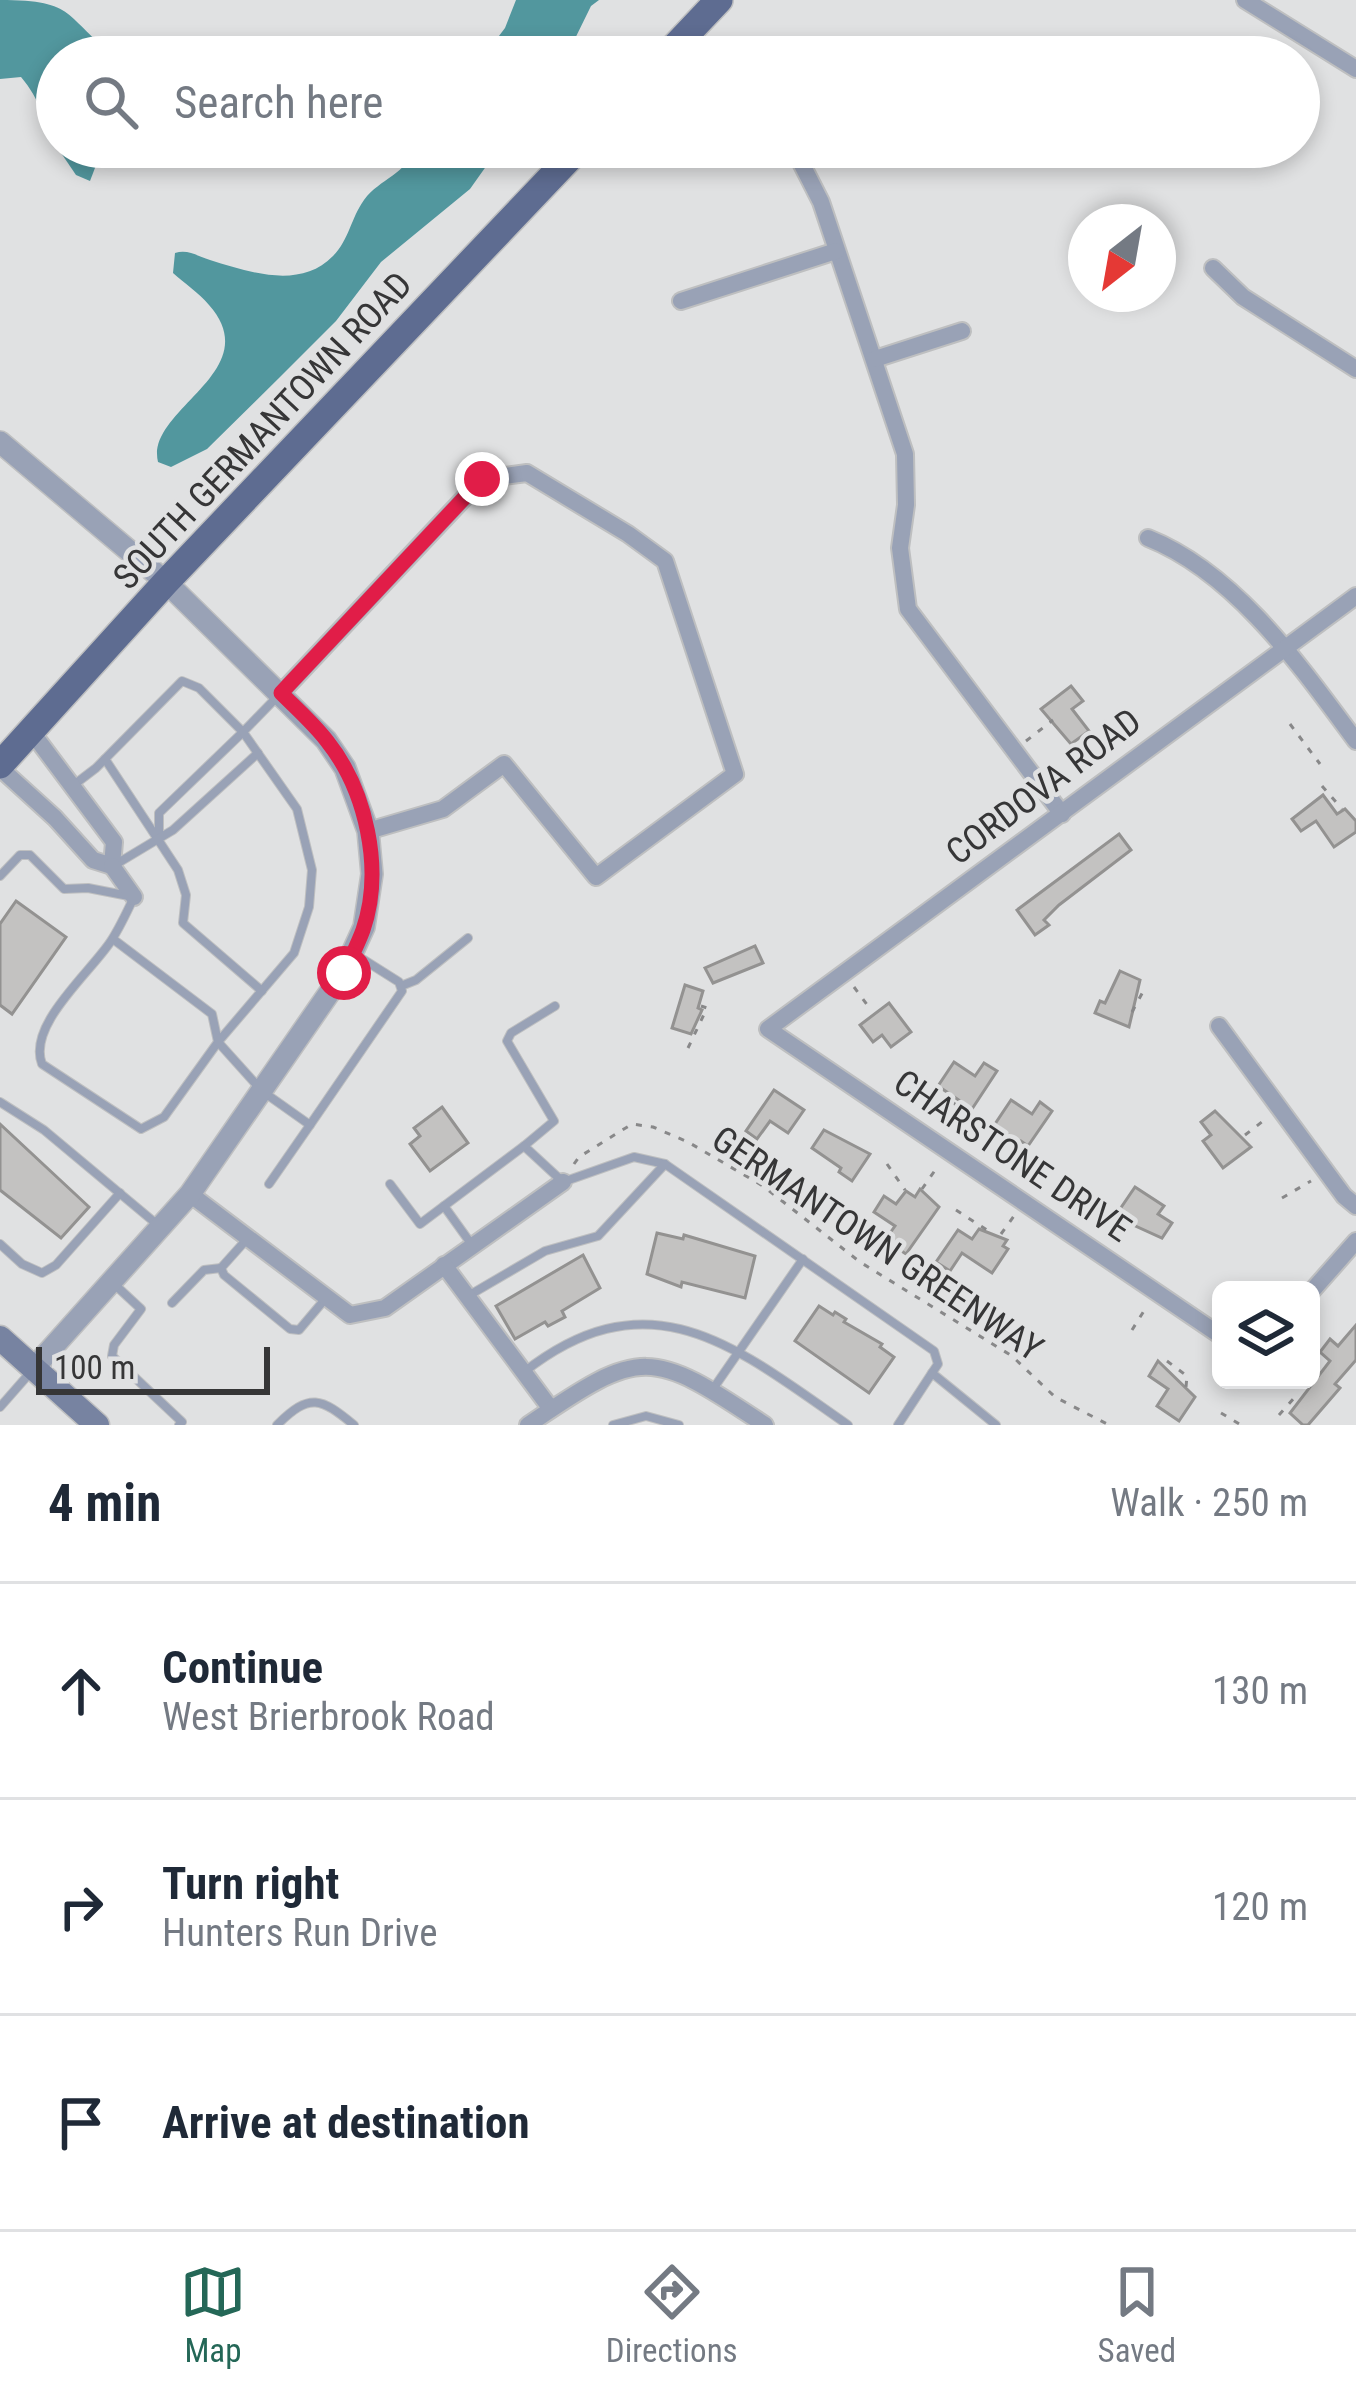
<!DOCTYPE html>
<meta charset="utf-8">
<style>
body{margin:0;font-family:"Roboto Condensed",sans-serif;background:#f2f2f3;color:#1f2937}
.controls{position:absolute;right:36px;bottom:36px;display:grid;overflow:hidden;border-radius:18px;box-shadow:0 6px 18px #0003}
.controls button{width:108px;height:108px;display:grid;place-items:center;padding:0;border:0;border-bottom:3px solid #e0e1e3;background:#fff;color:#1f2937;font:60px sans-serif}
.compass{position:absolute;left:1068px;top:204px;width:108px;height:108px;border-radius:50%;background:#fff;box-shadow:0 6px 18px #0003;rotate:211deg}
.scale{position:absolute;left:36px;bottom:30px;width:234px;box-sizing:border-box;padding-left:12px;border:6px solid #363637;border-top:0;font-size:33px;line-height:42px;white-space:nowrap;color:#363637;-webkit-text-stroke:9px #e0e1e2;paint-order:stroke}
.stop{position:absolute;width:36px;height:36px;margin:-27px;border:9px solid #e11d48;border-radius:50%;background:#fff}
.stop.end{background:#e11d48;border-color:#fff;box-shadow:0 3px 12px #0008}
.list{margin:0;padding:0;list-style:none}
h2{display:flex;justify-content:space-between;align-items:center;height:156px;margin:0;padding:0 48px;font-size:51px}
h2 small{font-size:39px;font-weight:400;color:#747a83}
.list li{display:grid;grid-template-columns:78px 1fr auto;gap:36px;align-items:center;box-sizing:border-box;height:216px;padding:0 48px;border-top:3px solid #e0e1e3}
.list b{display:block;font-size:45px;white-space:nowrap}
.list p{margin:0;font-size:39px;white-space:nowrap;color:#747a83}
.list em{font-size:39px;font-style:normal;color:#747a83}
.icon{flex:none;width:66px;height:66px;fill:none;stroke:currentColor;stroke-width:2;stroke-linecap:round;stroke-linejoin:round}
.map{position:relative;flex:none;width:1356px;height:1425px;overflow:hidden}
.search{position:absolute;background:#fff;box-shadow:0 6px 18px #0003;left:36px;right:36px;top:36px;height:132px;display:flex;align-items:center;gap:30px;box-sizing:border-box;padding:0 42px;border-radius:66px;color:#747a83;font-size:45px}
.sheet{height:804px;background:#fff}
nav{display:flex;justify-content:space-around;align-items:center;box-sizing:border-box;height:168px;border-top:3px solid #e0e1e3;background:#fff;font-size:33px;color:#747a83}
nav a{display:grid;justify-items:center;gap:6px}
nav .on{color:#246757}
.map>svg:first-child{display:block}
.water{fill:#52979e}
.building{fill:#c3c2c1;stroke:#939291;stroke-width:3}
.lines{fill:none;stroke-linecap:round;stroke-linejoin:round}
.service-casing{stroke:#bebfc0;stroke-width:10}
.minor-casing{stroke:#bebfc0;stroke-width:20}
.tertiary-casing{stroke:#bebfc0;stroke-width:24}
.secondary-casing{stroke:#bebfc0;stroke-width:27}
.primary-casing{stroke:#bebfc0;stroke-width:30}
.path{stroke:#888889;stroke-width:3;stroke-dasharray:6 9;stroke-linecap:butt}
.service{stroke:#99a2b6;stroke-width:8}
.minor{stroke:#99a2b6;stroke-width:16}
.tertiary{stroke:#99a2b6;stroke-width:21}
.secondary{stroke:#7783a1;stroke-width:24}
.primary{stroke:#5e6c91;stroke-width:27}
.route{stroke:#e11d48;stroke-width:15}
.labels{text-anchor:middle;stroke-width:9;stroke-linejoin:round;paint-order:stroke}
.street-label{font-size:36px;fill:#363637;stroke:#e0e1e2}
</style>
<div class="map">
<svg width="1356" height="1425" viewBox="0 0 1356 1425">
<rect width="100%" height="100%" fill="#e0e1e2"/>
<!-- water -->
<g class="water">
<path d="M0 0C79 0 62 17 117 57H57V147C44 121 40 99 21 77L0 79Z"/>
<path d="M516 0H599L591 6 566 57H483L505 28Z"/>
<path d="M57 147H103L90 181 76 175Z"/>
<path d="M414 147H481L488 154 487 165 470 189 381 262 336 321 279 378 207 449 171 467 158 462C145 409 268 372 209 305 199 293 184 283 173 273L175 253C188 249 197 256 210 260 249 272 300 290 333 256 349 240 351 218 364 200 380 178 407 175 414 147Z"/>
</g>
<!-- building -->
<g class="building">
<path d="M1071 686 1083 701 1072 709 1089 731 1071 744 1041 709Z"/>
<path d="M1323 795 1337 814 1345 809 1356 821V832L1334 847 1316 821 1301 831 1292 819Z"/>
<path d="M1119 834 1131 850 1059 905 1044 920 1049 925 1035 935 1017 910Z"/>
<path d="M16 901 66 937 12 1014 0 1005V924Z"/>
<path d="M755 946 763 963 713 983 705 968Z"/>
<path d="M1120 971 1140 980 1129 1027 1095 1013 1100 1001 1105 1003Z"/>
<path d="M685 985 703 991 698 1008 702 1010 691 1034 672 1028Z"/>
<path d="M889 1003 911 1032 891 1047 882 1035 873 1042 860 1025Z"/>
<path d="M954 1062 975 1076 984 1063 997 1071 972 1109 938 1086Z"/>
<path d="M774 1090 804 1110 788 1133 770 1121 757 1139 746 1131Z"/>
<path d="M1011 1100 1032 1114 1040 1102 1052 1111 1028 1146 1021 1141 1019 1144 995 1124Z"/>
<path d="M442 1107 468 1143 430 1171 410 1144 420 1136 414 1128Z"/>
<path d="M1215 1111 1251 1147 1223 1168 1203 1141 1211 1135 1201 1122Z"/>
<path d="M0 1124 89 1207 61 1238 0 1190Z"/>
<path d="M824 1130 870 1154 852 1181 839 1172 841 1168 812 1148Z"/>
<path d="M1135 1187 1164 1206 1158 1214 1172 1223 1162 1238 1120 1219 1123 1215 1118 1212Z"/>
<path d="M920 1189 939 1207 906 1254 885 1240 895 1226 874 1212 884 1196 896 1204 906 1191 915 1197Z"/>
<path d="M979 1229 1007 1240 1003 1246 1008 1249 992 1273 962 1253 950 1271 936 1262 958 1230 972 1239Z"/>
<path d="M657 1233 683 1239 684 1235 755 1256 745 1298 682 1282 681 1287 647 1274Z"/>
<path d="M583 1255 600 1288 562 1311 565 1317 548 1326 545 1322 515 1339 496 1306Z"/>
<path d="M819 1306 833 1315 835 1312 846 1319 844 1322 882 1344 880 1347 894 1357 869 1393 795 1341Z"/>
<path d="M1356 1325V1360L1335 1384 1340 1388 1308 1425H1303L1290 1413 1330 1361 1320 1352 1330 1339 1338 1346Z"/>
<path d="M1158 1361 1195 1397 1179 1421 1157 1406 1168 1389 1149 1376Z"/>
</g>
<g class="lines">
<defs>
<g id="service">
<path d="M105 759 178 870 186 895 183 923 262 991"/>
<path d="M75 784 96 768 182 681 199 688 243 732 159 813V836"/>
<path d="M113 866 173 830 258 753"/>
<path d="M0 876 20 855H30L64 889 88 888 134 897C127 912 120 927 111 941 90 973 27 1025 42 1064L141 1129 164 1117 218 1042 212 1014 113 939"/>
<path d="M401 986 416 980 468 938"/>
<path d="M555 1006 511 1033 507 1041 554 1121 524 1146 563 1182 634 1157 665 1164 934 1351 938 1364 932 1373 996 1425"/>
<path d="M0 1102 44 1130 159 1226"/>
<path d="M310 1125 402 991 399 982 353 953"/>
<path d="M269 1184 310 1125 262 1091 218 1042 294 953 309 907 312 870 297 809 243 732 276 698"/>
<path d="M390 1184 420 1224 444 1206"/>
<path d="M247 1239 221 1268 224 1275 290 1329 299 1330 326 1298"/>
<path d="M0 1244 22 1264 42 1273 56 1265 120 1193"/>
<path d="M472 1245 444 1206 524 1146"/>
<path d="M113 1283 141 1309 114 1345 112 1356 182 1422 179 1425"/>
<path d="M468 1296 545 1251 598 1236 665 1164"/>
<path d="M172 1303 204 1270 221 1268"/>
<path d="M524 1372C652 1272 738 1349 848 1425"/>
<path d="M713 1389 803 1259"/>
<path d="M0 1407 29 1374"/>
<path d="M277 1425C310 1392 321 1398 354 1425"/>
<path d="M613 1425 646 1416 679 1425"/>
<path d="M898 1425 932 1373"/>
</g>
<g id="minor">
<path d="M1245 0 1356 69"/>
<path d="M688 33 711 57"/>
<path d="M793 147 821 202 905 454 906 505 900 548 908 609 1062 814"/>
<path d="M1213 268 1243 297 1356 369"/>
<path d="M681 301 836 251"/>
<path d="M875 359 962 331"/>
<path d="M1148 538C1236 573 1301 667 1356 741"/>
<path d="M281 693 482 479 527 473 628 534 665 561 735 774 596 877 504 764 443 809 368 831"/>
<path d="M0 768 55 818 93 860 112 866 114 842 31 731"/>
<path d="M112 866 134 897"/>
<path d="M1219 1026 1344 1196 1356 1206"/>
<path d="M190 1194 350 1315 385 1308 563 1182"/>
<path d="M444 1265 551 1409"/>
<path d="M1311 1292 1356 1241"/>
<path d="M1221 1336 768 1029 1356 596"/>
<path d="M528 1425C642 1347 650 1348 765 1425"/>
</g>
<path id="tertiary" d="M0 442 166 582 326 740 345 768 368 831 372 874 364 927 343 973 190 1194 34 1368"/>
<path id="secondary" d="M0 1338 97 1425"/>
<g id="primary">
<path d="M665 57 719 0"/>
<path d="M0 765 166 582 580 147"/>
</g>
</defs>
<!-- service casing -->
<use href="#service" class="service-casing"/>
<!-- minor casing -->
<use href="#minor" class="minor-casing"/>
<!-- tertiary casing -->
<use href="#tertiary" class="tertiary-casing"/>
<!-- secondary casing -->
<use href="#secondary" class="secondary-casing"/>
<!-- primary casing -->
<use href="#primary" class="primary-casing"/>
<!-- path -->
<g class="path">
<path d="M1290 724 1320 764"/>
<path d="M1026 741 1053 720"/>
<path d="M1322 786 1342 809"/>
<path d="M854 987 871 1010"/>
<path d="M1132 1012 1145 988"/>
<path d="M688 1048 707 1008 701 1006"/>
<path d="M952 1102 979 1121"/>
<path d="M1245 1135 1267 1118"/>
<path d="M1007 1140 1035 1158"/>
<path d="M574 1164 579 1157 632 1124 653 1127 688 1142 763 1186 860 1262 1012 1356 1055 1397 1109 1425"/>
<path d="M887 1164 905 1190"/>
<path d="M922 1189 938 1166"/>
<path d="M1282 1198 1311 1181"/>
<path d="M956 1210 990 1232"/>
<path d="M1001 1234 1014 1216"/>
<path d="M1113 1243 1126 1225"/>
<path d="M1132 1330 1147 1306"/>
<path d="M1167 1361 1187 1376 1186 1387"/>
<path d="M1221 1413 1241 1425"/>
<path d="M1279 1415 1295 1397"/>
</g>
<!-- service -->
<use href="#service" class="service"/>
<!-- minor -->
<use href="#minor" class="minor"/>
<!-- tertiary -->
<use href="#tertiary" class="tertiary"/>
<!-- secondary -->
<use href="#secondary" class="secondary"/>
<!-- primary -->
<use href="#primary" class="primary"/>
</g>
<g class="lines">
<!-- route -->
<path class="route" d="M344 973C350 959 358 944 363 930 384 869 366 790 327 741 314 724 297 709 281 693L482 479"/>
</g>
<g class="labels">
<!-- street labels -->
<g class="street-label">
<text transform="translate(262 430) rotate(-47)" y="13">SOUTH GERMANTOWN ROAD</text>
<text transform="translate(1043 786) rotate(-37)" y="13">CORDOVA ROAD</text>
<text transform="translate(1013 1155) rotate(34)" y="13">CHARSTONE DRIVE</text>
<text transform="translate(878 1243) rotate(34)" y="13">GERMANTOWN GREENWAY</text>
</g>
</g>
</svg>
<div class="controls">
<button><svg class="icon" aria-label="layers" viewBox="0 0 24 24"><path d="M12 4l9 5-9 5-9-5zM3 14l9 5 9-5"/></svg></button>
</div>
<svg class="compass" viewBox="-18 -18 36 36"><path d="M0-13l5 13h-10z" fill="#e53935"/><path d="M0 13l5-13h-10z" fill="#747a83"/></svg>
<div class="scale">100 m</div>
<div class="stop" style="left:344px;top:973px"></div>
<div class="stop end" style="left:482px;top:479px"></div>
<div class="search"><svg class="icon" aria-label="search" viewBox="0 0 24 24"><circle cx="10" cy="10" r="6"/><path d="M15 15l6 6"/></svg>Search here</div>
</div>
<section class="sheet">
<h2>4 min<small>Walk · 250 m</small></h2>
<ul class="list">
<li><svg class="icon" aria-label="ahead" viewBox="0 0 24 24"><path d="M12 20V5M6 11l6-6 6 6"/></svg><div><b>Continue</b><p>West Brierbrook Road</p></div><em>130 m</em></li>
<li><svg class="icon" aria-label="right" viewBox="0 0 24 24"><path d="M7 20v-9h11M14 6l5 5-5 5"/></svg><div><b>Turn right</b><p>Hunters Run Drive</p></div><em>120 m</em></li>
<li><svg class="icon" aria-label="arrive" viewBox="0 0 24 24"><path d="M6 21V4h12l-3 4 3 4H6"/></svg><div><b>Arrive at destination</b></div></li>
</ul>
</section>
<nav>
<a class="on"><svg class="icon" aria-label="map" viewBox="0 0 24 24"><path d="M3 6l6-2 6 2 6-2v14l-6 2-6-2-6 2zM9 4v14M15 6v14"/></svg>Map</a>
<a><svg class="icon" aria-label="directions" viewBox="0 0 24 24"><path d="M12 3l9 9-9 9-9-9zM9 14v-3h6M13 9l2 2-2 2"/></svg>Directions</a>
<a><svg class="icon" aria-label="saved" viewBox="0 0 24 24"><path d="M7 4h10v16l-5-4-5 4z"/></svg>Saved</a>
</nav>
